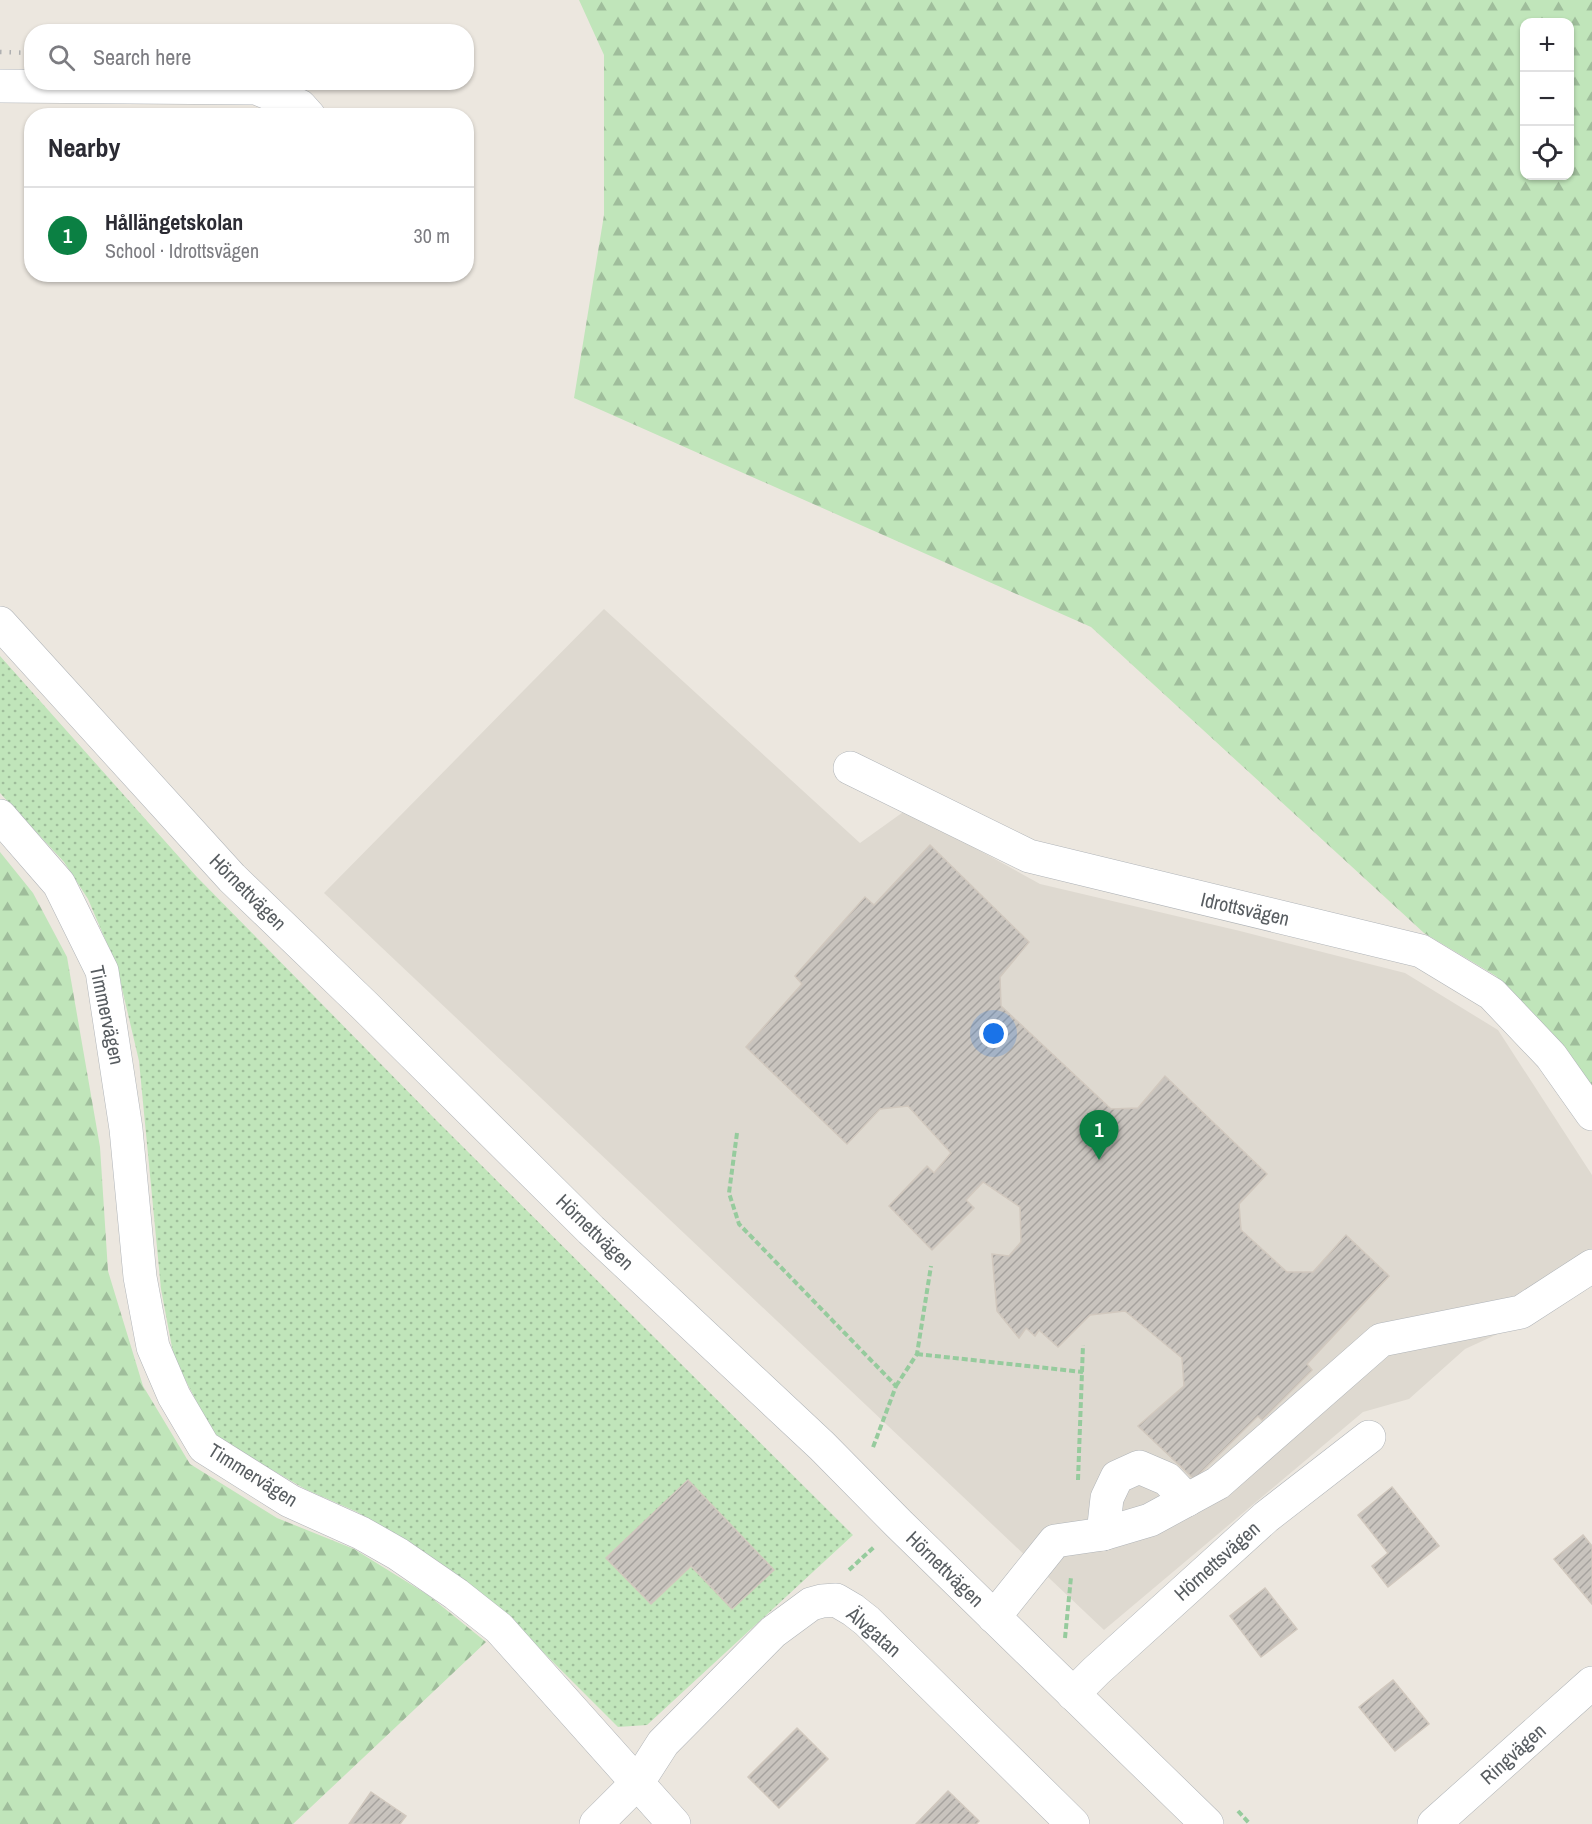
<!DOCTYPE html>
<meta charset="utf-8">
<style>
body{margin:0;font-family:"Archivo Narrow",sans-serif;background:#f7f7f7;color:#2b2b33}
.controls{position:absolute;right:18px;top:18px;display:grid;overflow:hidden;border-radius:12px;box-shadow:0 2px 4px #0004}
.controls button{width:54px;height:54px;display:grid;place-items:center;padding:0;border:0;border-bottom:2px solid #e1e1e2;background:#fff;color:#2b2b33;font:30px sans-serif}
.you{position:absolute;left:994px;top:1034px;width:21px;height:21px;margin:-15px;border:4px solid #fff;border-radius:50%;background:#1a73e8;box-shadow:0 0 0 9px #1a73e833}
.badge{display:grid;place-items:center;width:39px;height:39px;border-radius:50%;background:#0b8043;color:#fff;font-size:20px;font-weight:700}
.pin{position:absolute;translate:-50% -50px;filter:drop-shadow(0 2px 3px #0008)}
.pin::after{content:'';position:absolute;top:32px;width:21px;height:18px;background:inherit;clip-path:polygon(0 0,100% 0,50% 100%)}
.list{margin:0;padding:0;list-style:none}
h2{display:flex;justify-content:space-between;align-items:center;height:78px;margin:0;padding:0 24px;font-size:26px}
h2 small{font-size:20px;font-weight:400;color:#7c7c81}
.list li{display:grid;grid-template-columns:39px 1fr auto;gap:18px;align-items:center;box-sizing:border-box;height:96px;padding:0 24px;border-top:2px solid #e1e1e2}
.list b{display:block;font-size:22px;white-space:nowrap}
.list p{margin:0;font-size:20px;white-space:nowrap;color:#7c7c81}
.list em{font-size:20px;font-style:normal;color:#7c7c81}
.icon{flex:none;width:33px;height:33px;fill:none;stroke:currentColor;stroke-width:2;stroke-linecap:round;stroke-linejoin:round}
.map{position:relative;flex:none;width:1592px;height:1824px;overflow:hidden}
.search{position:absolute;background:#fff;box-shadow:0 2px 4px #0004;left:24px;top:24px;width:450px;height:66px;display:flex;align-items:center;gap:15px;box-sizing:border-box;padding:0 21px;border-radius:24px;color:#7c7c81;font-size:22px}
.panel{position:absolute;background:#fff;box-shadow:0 2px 4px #0004;left:24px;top:108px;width:450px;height:174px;border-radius:24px}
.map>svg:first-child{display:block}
.education{fill:#ded9d0}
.grass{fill:url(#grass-dots)}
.forest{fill:url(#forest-firs);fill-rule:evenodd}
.building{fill:url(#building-hatch);stroke:#d1c8be;stroke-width:1.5}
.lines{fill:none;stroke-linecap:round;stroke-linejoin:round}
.minor-casing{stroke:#b0b4b8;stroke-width:34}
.path{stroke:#96cb9d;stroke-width:4;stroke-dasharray:6 3;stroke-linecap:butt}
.minor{stroke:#fff;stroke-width:33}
.rail{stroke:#afb0b1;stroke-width:4.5;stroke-dasharray:1.5 8;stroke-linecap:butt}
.labels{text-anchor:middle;stroke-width:4.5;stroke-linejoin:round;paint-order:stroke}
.street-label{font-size:20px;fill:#585d61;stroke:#fff}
</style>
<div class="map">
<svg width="1592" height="1824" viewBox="0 0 1592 1824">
<defs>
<pattern id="grass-dots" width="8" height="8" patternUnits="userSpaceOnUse" patternTransform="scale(1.5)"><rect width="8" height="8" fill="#c0e5ba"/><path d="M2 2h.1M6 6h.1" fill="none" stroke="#9fbd9b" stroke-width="1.8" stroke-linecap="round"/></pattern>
<pattern id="forest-firs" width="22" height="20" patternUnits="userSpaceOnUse" patternTransform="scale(1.5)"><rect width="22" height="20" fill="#c0e5ba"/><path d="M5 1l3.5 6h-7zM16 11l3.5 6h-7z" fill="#9fbd9b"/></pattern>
<pattern id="building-hatch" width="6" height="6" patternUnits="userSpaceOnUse" patternTransform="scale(1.5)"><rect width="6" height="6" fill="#c9c4be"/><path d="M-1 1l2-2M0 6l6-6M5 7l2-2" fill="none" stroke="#a6a29e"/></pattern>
</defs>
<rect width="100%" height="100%" fill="#ece7df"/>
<!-- education -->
<path class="education" d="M604 609 860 843 906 810 1040 884 1240 931 1405 973 1498 1030 1592 1175V1283L1537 1316 1465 1349 1409 1399 1363 1412 1104 1630 324 893Z"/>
<!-- grass -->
<path class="grass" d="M0 656 196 876 435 1119 853 1535 647 1725 618 1727 528 1637 470 1587 411 1543 357 1512 305 1489 215 1437 174 1358 161 1289 139 1061 117 967 88 899 64 862 0 793Z"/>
<!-- forest -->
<g class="forest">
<path d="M579 0H1592V1092L1554 1038 1496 976 1424 933 1091 627 574 398 604 215V55ZM1524 22H1570V176H1524Z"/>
<path d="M0 852 33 893 67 957 100 1147 108 1271 143 1386 190 1464 277 1518 354 1549 428 1595 486 1642 293 1824H0Z"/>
</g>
<!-- building -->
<g class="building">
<path d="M930 845 1029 942 1000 977 1001 1006 1111 1109 1138 1108 1165 1076 1267 1174 1239 1204 1241 1230 1287 1272H1313L1346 1235 1389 1276 1307 1364 1312 1370 1262 1420 1258 1416 1194 1479 1138 1426 1184 1386 1182 1358 1125 1311 1090 1315 1058 1347 1039 1330 1035 1336 1026 1328 1019 1338 997 1311 992 1254 1009 1256 1021 1242 1020 1207 983 1182 966 1200 974 1208 932 1250 889 1206 927 1166 934 1173 951 1153 908 1106 880 1109 847 1144 746 1047 802 984 795 976 865 897 874 905Z"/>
<path d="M688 1480 774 1570 732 1609 691 1566 651 1604 606 1558Z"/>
<path d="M1392 1487 1439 1546 1388 1587 1372 1566 1388 1553 1358 1515Z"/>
<path d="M1583 1535 1592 1546V1604L1554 1559Z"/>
<path d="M1265 1588 1297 1629 1261 1657 1230 1616Z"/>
<path d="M1393 1680 1429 1724 1395 1751 1359 1707Z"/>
<path d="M797 1728 828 1759 779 1808 748 1777Z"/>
<path d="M948 1791 979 1821 976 1824H916Z"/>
<path d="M371 1792 406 1816 400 1824H349Z"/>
</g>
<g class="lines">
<defs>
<g id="minor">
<path d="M0 86 256 88 300 106 309 116"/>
<path d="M0 623 232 878 365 1006 591 1230 822 1446 899 1524 1207 1824"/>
<path d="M850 768 1029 856 1421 951 1492 994 1551 1056 1592 1114"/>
<path d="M0 816 59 884 102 971 126 1129 140 1277 153 1347 174 1396 204 1447 290 1501 361 1533 398 1554 456 1594 499 1628 674 1824"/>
<path d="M1103 1534 1107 1498 1117 1477 1139 1467 1167 1479 1187 1500"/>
<path d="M994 1617 1055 1541 1103 1534 1150 1520 1218 1483 1381 1340 1521 1312 1592 1266"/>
<path d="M1073 1694 1096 1671 1266 1517 1369 1437"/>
<path d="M596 1824 638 1782 663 1743 773 1632 811 1604 822 1601 836 1600 853 1610 867 1621 1073 1824"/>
<path d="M1434 1824 1592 1683"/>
</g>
</defs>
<!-- minor casing -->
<use href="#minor" class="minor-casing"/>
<!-- path -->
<g class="path">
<path d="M737 1133 729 1193 739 1224 896 1386 872 1450"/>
<path d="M917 1354 1083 1372"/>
<path d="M896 1386 917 1354 931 1266"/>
<path d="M1078 1480 1083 1345"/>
<path d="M849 1570 874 1547"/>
<path d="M1065 1638 1071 1577"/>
<path d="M1238 1811 1250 1824"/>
</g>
<!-- minor -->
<use href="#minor" class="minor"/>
<!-- rail -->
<g class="rail">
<path d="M0 52 32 53"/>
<path d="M466 77H475"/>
</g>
</g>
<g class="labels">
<!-- street labels -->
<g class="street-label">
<text transform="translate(248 892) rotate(45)" y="7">Hörnettvägen</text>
<text transform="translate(1245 909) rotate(13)" y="7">Idrottsvägen</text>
<text transform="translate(107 1015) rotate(78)" y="7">Timmervägen</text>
<text transform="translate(595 1232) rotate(44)" y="7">Hörnettvägen</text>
<text transform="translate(253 1475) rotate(32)" y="7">Timmervägen</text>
<text transform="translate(1217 1561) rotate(-42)" y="7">Hörnettsvägen</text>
<text transform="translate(945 1569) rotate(44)" y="7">Hörnettvägen</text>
<text transform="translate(874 1632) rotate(41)" y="7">Älvgatan</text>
<text transform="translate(1513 1754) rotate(-42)" y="7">Ringvägen</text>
</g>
</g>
</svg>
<div class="controls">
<button>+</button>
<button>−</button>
<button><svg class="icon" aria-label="locate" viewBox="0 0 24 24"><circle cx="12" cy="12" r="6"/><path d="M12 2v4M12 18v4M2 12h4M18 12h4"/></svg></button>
</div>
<div class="you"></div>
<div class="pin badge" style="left:1099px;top:1160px">1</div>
<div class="search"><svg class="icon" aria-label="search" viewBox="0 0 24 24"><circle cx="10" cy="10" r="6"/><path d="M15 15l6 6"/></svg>Search here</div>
<section class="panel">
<h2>Nearby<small></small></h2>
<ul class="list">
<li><span class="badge">1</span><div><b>Hållängetskolan</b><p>School · Idrottsvägen</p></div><em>30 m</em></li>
</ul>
</section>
</div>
